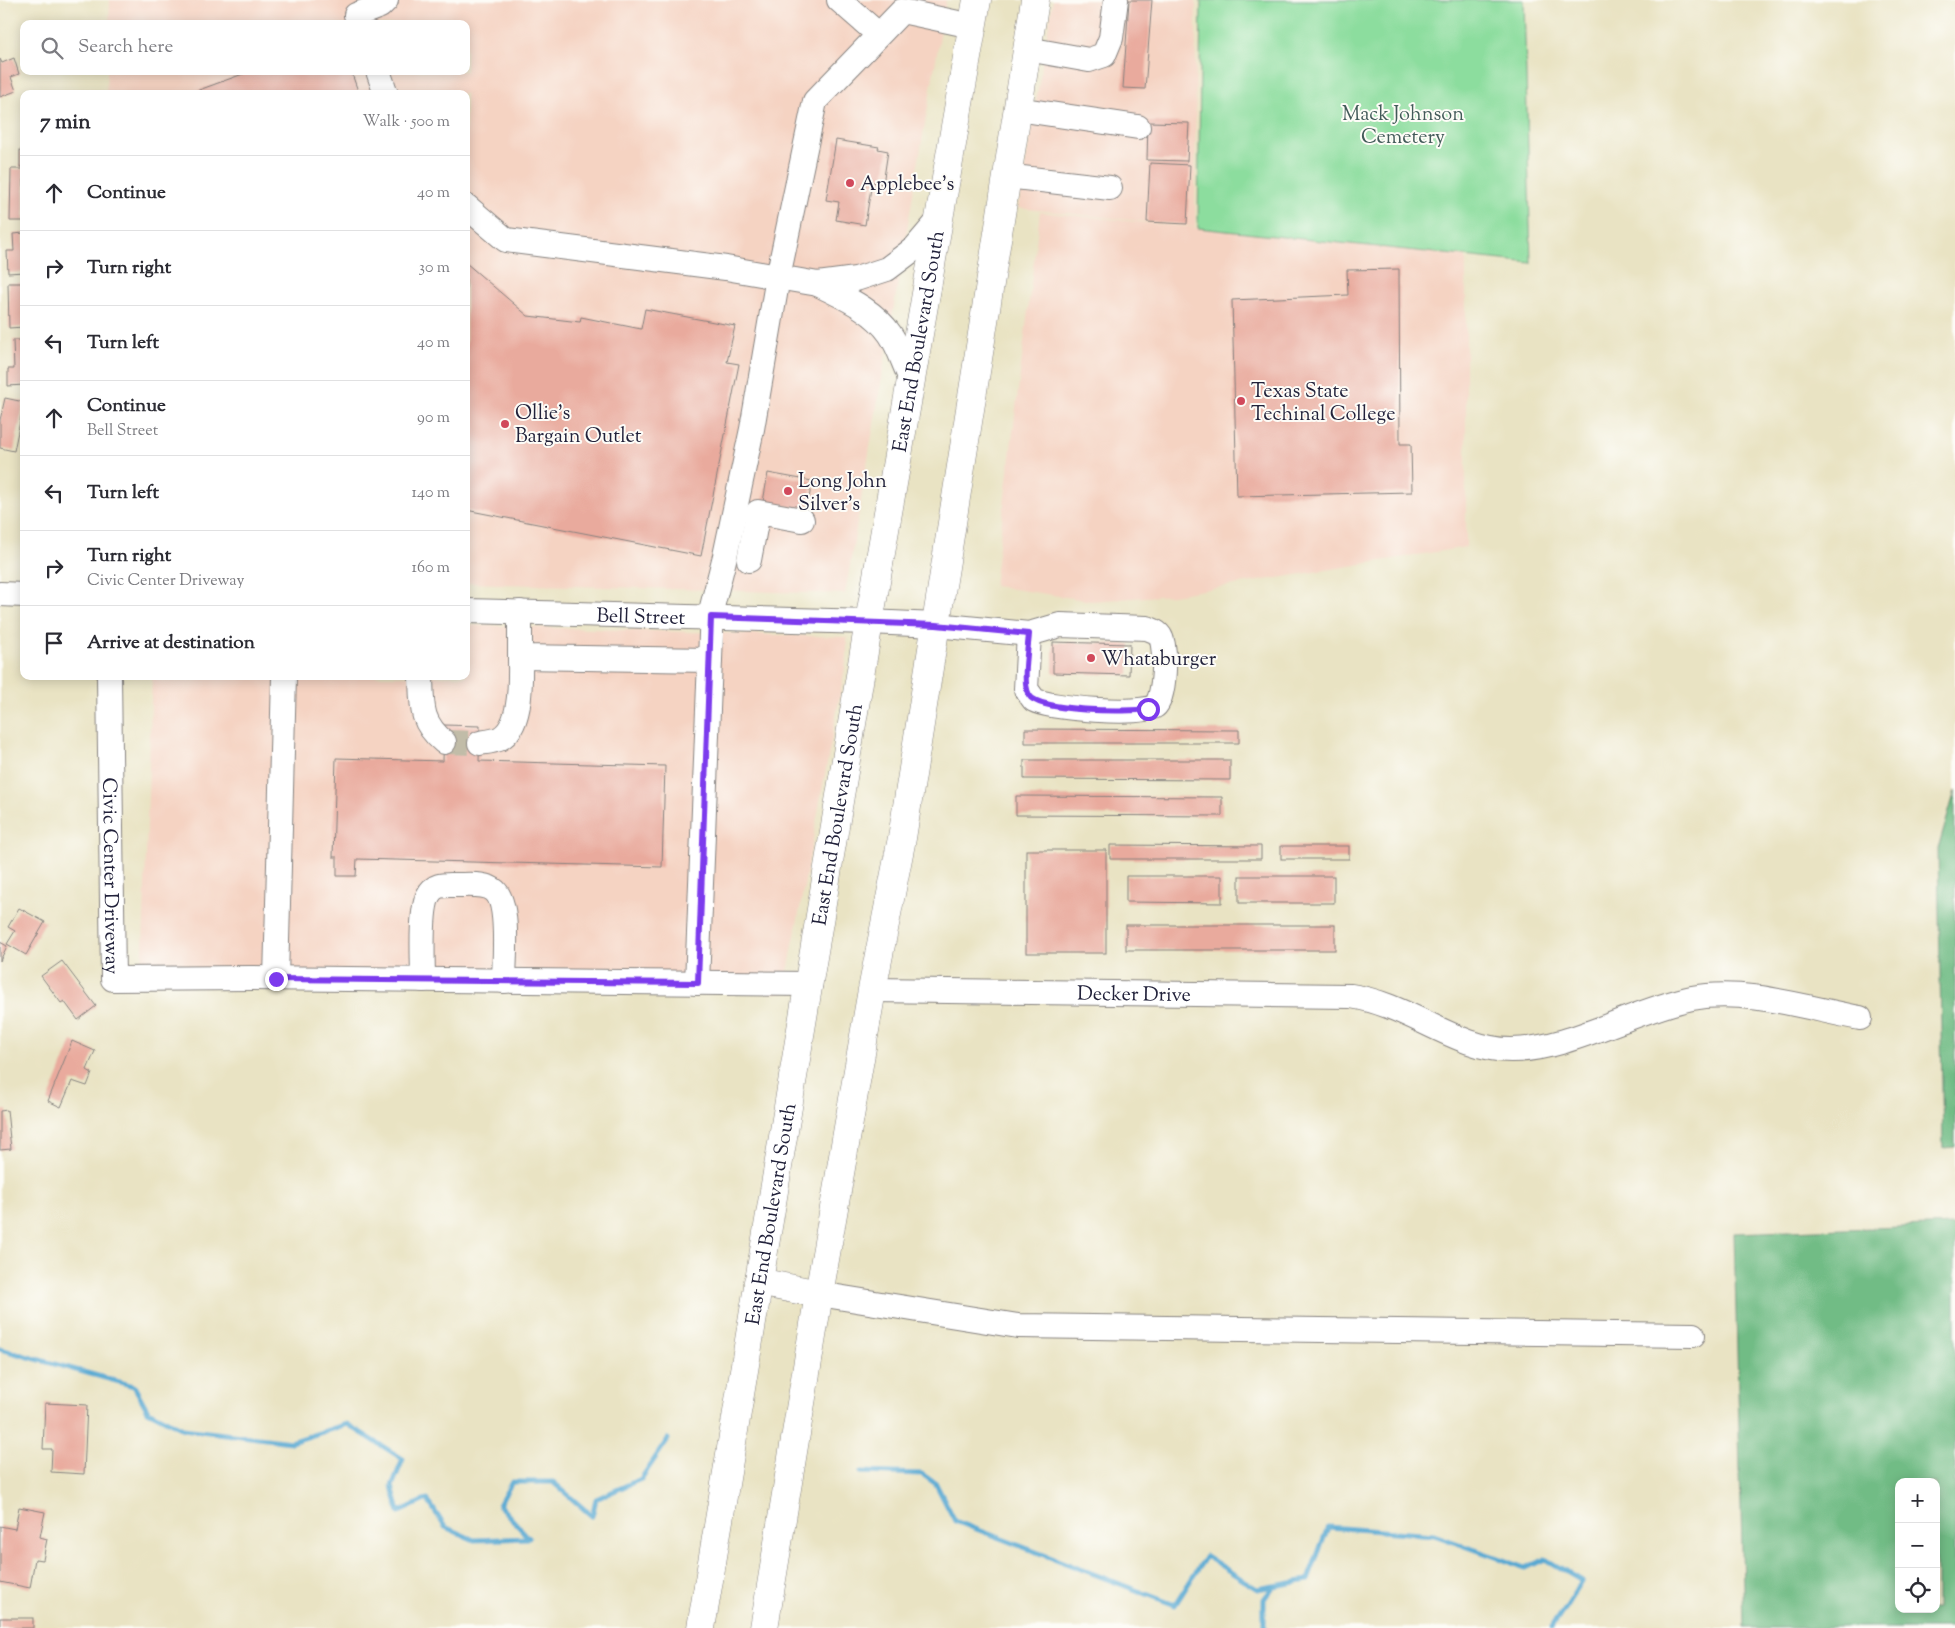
<!DOCTYPE html>
<meta charset="utf-8">
<style>
body{margin:0;font-family:"Sorts Mill Goudy",serif;background:#f2f2f3;color:#2b2b33}
.controls{position:absolute;right:15px;bottom:15px;display:grid;overflow:hidden;border-radius:10px;box-shadow:0 2px 12px #0003}
.controls button{width:45px;height:45px;display:grid;place-items:center;padding:0;border:0;border-bottom:1px solid #e1e1e2;background:#fff;color:#2b2b33;font:25px sans-serif}
.stop{position:absolute;width:15px;height:15px;margin:-11px;border:4px solid #7c3aed;border-radius:50%;background:#fff}
.stop.end{background:#7c3aed;border-color:#fff;box-shadow:0 1px 5px #0008}
.list{margin:0;padding:0;list-style:none}
h2{display:flex;justify-content:space-between;align-items:center;height:65px;margin:0;padding:0 20px;font-size:21px}
h2 small{font-size:16px;font-weight:400;color:#7c7c81}
.list li{display:grid;grid-template-columns:32px 1fr auto;gap:15px;align-items:center;box-sizing:border-box;height:75px;padding:0 20px;border-top:1px solid #e1e1e2}
.list b{display:block;font-size:19px;white-space:nowrap}
.list p{margin:0;font-size:16px;white-space:nowrap;color:#7c7c81}
.list em{font-size:16px;font-style:normal;color:#7c7c81}
.icon{flex:none;width:28px;height:28px;fill:none;stroke:currentColor;stroke-width:2;stroke-linecap:round;stroke-linejoin:round}
.map{position:relative;flex:none;width:1955px;height:1628px;overflow:hidden}
.search{position:absolute;background:#fff;box-shadow:0 2px 12px #0003;left:20px;top:20px;width:450px;height:55px;display:flex;align-items:center;gap:12px;box-sizing:border-box;padding:0 18px;border-radius:10px;color:#7c7c81;font-size:19px}
.panel{position:absolute;background:#fff;box-shadow:0 2px 12px #0003;left:20px;top:90px;width:450px;height:590px;border-radius:10px}
.map>svg:first-child{display:block}
.built{fill:#f5d3c2}
.green{fill:#8cdd9e;stroke:#57806c}
.forest{fill:#71bc85;stroke:#4a6f60;fill-rule:evenodd}
.lines{fill:none;stroke-linecap:round;stroke-linejoin:round}
.stream{stroke:#58a9d2;stroke-width:5}
.building{fill:#e9aa9d}
.minor-tunnel{stroke:#c1bca8;stroke-width:24;stroke-dasharray:24 12;stroke-linecap:butt}
.minor-casing{stroke:#86827f;stroke-width:26}
.highway-casing{stroke:#86827f;stroke-width:29}
.minor{stroke:#fff;stroke-width:24}
.highway{stroke:#fff;stroke-width:28}
.route{stroke:#7c3aed;stroke-width:6}
.poi-dot{fill:#d1495b;stroke:#fdfcf7;stroke-width:2}
.labels{text-anchor:middle;stroke-width:4;stroke-linejoin:round;paint-order:stroke}
.park-label{font-size:20px;fill:#425a59;stroke:#fdfcf7}
.poi-label{font-size:20px;fill:#22223b;stroke:#fdfcf7;text-anchor:start}
.street-label{font-size:20px;fill:#22223b;stroke:#fdfcf7}
</style>
<div class="map">
<svg width="1955" height="1628" viewBox="0 0 1955 1628">
<rect width="100%" height="100%" fill="#fdfcf7"/>
<filter id="ink" filterUnits="userSpaceOnUse"><feTurbulence type="fractalNoise" baseFrequency=".02" numOctaves="2"/><feDisplacementMap in="SourceGraphic" scale="10" xChannelSelector="R" yChannelSelector="G"/><feConvolveMatrix kernelMatrix="1 2 1 2 8 2 1 2 1" color-interpolation-filters="sRGB"/></filter>
<filter id="wash" filterUnits="userSpaceOnUse"><feTurbulence type="fractalNoise" baseFrequency=".0096" numOctaves="4" result="noise"/><feDisplacementMap in="SourceGraphic" scale="20" xChannelSelector="R" yChannelSelector="G"/><feGaussianBlur stdDeviation="1.12" result="paint"/><feColorMatrix in="noise" values="0 0 0 0 0 0 0 0 0 0 0 0 0 0 0 0 0 1.4 0 .05"/><feComposite in="paint" operator="in"/></filter>
<g filter="url(#wash)">
<rect width="100%" height="100%" fill="#e9e3c3"/>
<!-- built -->
<g class="built">
<path d="M110 0H946L845 594 466 583V94H106L107 71H466V24H109Z"/>
<path d="M1053 0H1196L1195 227 1018 208Z"/>
<path d="M1040 212 1466 255V547L1173 595 1092 601 994 586Z"/>
<path d="M466 625 847 637V657L784 993 142 976 152 676H466Z"/>
</g>
<!-- green -->
<path class="green" d="M1201 0H1524L1531 263 1198 228Z"/>
<!-- forest -->
<g class="forest">
<path d="M1955 791V1147L1943 1148 1938 849Z"/>
<path d="M1955 1225V1628H1744L1734 1233ZM1899 1482H1936V1609H1899Z"/>
</g>
<g class="lines">
<!-- stream -->
<g class="stream">
<path d="M0 1349 134 1386 148 1411 183 1429 291 1442 347 1424 403 1459 392 1486 399 1512 427 1499 445 1527 474 1540 529 1538 499 1505 512 1482H553L592 1516 596 1499 641 1479 668 1439"/>
<path d="M861 1472 922 1474 936 1484 955 1521 1175 1605 1206 1556 1257 1589 1308 1580 1328 1527 1434 1535 1526 1568 1545 1559 1582 1581 1552 1628"/>
<path d="M1264 1628V1599L1273 1587"/>
</g>
</g>
<g id="blocks">
<!-- building -->
<g class="building">
<path d="M1129 0H1152L1145 89 1123 88Z"/>
<path d="M14 58 19 74 11 77 16 91 0 97V59L2 63Z"/>
<path d="M251 71H345L346 74H352L359 94H188Z"/>
<path d="M1148 122 1189 123 1187 161 1147 160Z"/>
<path d="M836 140 879 147 878 149 888 151 883 184 872 182 865 225 836 220 839 202 826 200Z"/>
<rect x="20" y="150" width="4" height="17"/>
<path d="M1150 163 1190 165 1187 224 1147 222Z"/>
<path d="M11 169H24V221H10Z"/>
<path d="M24 233V272L8 273 7 251H14L13 234Z"/>
<path d="M466 263 528 316 580 322 581 317 641 329 645 309 735 326 727 362 739 364 701 556 466 510Z"/>
<path d="M1399 269 1400 444H1411L1412 492 1237 496 1232 300 1348 295 1347 270Z"/>
<path d="M8 283H24V327L9 328Z"/>
<path d="M13 340H24V385L8 386V369H14Z"/>
<path d="M5 398 24 402 14 451 0 448V420Z"/>
<path d="M768 473 812 481 807 510 763 502Z"/>
<path d="M1053 642 1130 644 1129 675 1053 673Z"/>
<path d="M444 725 480 726 479 761 665 766 662 867 357 859 356 876H337V857H333L336 758 443 761Z"/>
<path d="M1025 729 1239 730V743H1025Z"/>
<path d="M1024 760H1230V780L1024 779Z"/>
<path d="M1016 796 1222 797V816L1016 815Z"/>
<path d="M1110 845 1261 846V859H1110Z"/>
<rect x="1281" y="846" width="68" height="13"/>
<rect x="1026" y="850" width="80" height="103"/>
<path d="M1126 876H1222V903L1126 902Z"/>
<rect x="1239" y="876" width="95" height="27"/>
<path d="M19 908 45 922 26 955 7 944 15 931 8 927Z"/>
<rect x="1126" y="925" width="209" height="25"/>
<path d="M0 942 7 946 0 961Z"/>
<path d="M62 961 96 1006 78 1020 64 1001 61 1003 41 976Z"/>
<path d="M72 1041 95 1051 87 1070 92 1073 87 1086 72 1081 61 1107 48 1101Z"/>
<path d="M7 1110 11 1149 0 1150V1111Z"/>
<path d="M45 1403 87 1405 84 1474 51 1472 52 1449H43Z"/>
<path d="M19 1507 45 1512 40 1537 47 1539 43 1560 35 1559 30 1588 0 1582V1526L15 1529Z"/>
<rect x="0" y="1618" width="33" height="10"/>
</g>
</g>
</g>
<g filter="url(#ink)">
<use href="#blocks" fill-opacity="0" stroke="#86827f" stroke-width="1"/>
<g class="lines">
<!-- minor-tunnel -->
<path class="minor-tunnel" d="M444 742 480 743"/>
<defs>
<g id="minor">
<path d="M839 0 878 34"/>
<path d="M356 15 380 6 386 0"/>
<path d="M1027 49 1089 60 1104 55 1111 38 1116 0"/>
<path d="M378 71 386 94"/>
<path d="M1017 109 1138 127"/>
<path d="M1006 176 1110 188"/>
<path d="M466 206 506 240 726 268 818 284 856 279 887 269 915 248 938 221"/>
<path d="M818 284C843 297 873 309 890 334 899 347 904 365 911 379"/>
<path d="M749 560 758 512 802 520"/>
<path d="M0 594 24 595"/>
<path id="s1" d="M466 611 869 622 936 625 1029 634 1060 625 1147 628C1152 630 1157 631 1160 636 1167 647 1165 698 1155 706 1141 716 1049 708 1034 700L1026 689 1029 634"/>
<path d="M520 612V657L710 660 712 607 725 556 752 429 778 277 815 101 902 11 972 26"/>
<path id="s2" d="M109 676 113 979 252 978 810 984"/>
<path d="M421 676C422 706 420 722 444 742"/>
<path d="M480 743C486 742 494 741 499 739 523 727 520 679 520 657"/>
<path d="M276 979 284 676"/>
<path d="M423 980C423 960 420 913 428 896 434 883 445 885 458 885 469 885 486 883 495 891 510 905 504 961 504 981"/>
<path d="M697 983 710 660"/>
<path id="s3" d="M872 990 1351 996C1408 1004 1457 1050 1511 1050 1568 1050 1634 1010 1692 998 1746 988 1806 1008 1860 1018"/>
<path d="M819 1294 1018 1326 1693 1335"/>
</g>
<g id="highway">
<path d="M758 1282 819 1294"/>
<path id="s4" d="M701 1628 869 622 977 0"/>
<path d="M764 1628 819 1294 872 990 902 838 1035 0"/>
</g>
</defs>
<!-- minor casing -->
<use href="#minor" class="minor-casing"/>
<!-- highway casing -->
<use href="#highway" class="highway-casing"/>
<!-- minor -->
<use href="#minor" class="minor"/>
<!-- highway -->
<use href="#highway" class="highway"/>
</g>
</g>
<g class="lines" filter="url(#ink)">
<!-- route -->
<path class="route" d="M276 979 698 983 711 617 936 625 1029 634C1028 649 1022 683 1029 695 1038 712 1129 712 1148 709"/>
</g>
<!-- markers -->
<g class="poi-dot">
<circle cx="850" cy="183" r="5"/>
<circle cx="1241" cy="401" r="5"/>
<circle cx="505" cy="424" r="5"/>
<circle cx="788" cy="491" r="5"/>
<circle cx="1091" cy="658" r="5"/>
</g>
<g class="labels">
<!-- park labels -->
<g class="park-label">
<text x="1403" y="120">Mack Johnson<tspan x="1403" dy="23">Cemetery</tspan></text>
</g>
<!-- poi labels -->
<g class="poi-label">
<text x="860" y="190">Applebee's</text>
<text x="1251" y="397">Texas State<tspan x="1251" dy="23">Techinal College</tspan></text>
<text x="515" y="419">Ollie's<tspan x="515" dy="23">Bargain Outlet</tspan></text>
<text x="798" y="487">Long John<tspan x="798" dy="23">Silver's</tspan></text>
<text x="1101" y="665">Whataburger</text>
</g>
<!-- street labels -->
<g class="street-label">
<text dy="7" stroke="none"><textPath href="#s4" startOffset="1305">East End Boulevard South</textPath></text>
<text dy="7" stroke="none"><textPath href="#s1" startOffset="175">Bell Street</textPath></text>
<text dy="7" stroke="none"><textPath href="#s4" startOffset="825">East End Boulevard South</textPath></text>
<text dy="7" stroke="none"><textPath href="#s2" startOffset="200">Civic Center Driveway</textPath></text>
<text dy="7" stroke="none"><textPath href="#s3" startOffset="262">Decker Drive</textPath></text>
<text dy="7" stroke="none"><textPath href="#s4" startOffset="420">East End Boulevard South</textPath></text>
</g>
</g>
</svg>
<div class="controls">
<button>+</button>
<button>−</button>
<button><svg class="icon" aria-label="locate" viewBox="0 0 24 24"><circle cx="12" cy="12" r="6"/><path d="M12 2v4M12 18v4M2 12h4M18 12h4"/></svg></button>
</div>
<div class="stop" style="left:1148px;top:709px"></div>
<div class="stop end" style="left:276px;top:979px"></div>
<div class="search"><svg class="icon" aria-label="search" viewBox="0 0 24 24"><circle cx="10" cy="10" r="6"/><path d="M15 15l6 6"/></svg>Search here</div>
<section class="panel">
<h2>7 min<small>Walk · 500 m</small></h2>
<ul class="list">
<li><svg class="icon" aria-label="ahead" viewBox="0 0 24 24"><path d="M12 20V5M6 11l6-6 6 6"/></svg><div><b>Continue</b></div><em>40 m</em></li>
<li><svg class="icon" aria-label="right" viewBox="0 0 24 24"><path d="M7 20v-9h11M14 6l5 5-5 5"/></svg><div><b>Turn right</b></div><em>30 m</em></li>
<li><svg class="icon" aria-label="left" viewBox="0 0 24 24"><path d="M17 20v-9H6M10 6l-5 5 5 5"/></svg><div><b>Turn left</b></div><em>40 m</em></li>
<li><svg class="icon" aria-label="ahead" viewBox="0 0 24 24"><path d="M12 20V5M6 11l6-6 6 6"/></svg><div><b>Continue</b><p>Bell Street</p></div><em>90 m</em></li>
<li><svg class="icon" aria-label="left" viewBox="0 0 24 24"><path d="M17 20v-9H6M10 6l-5 5 5 5"/></svg><div><b>Turn left</b></div><em>140 m</em></li>
<li><svg class="icon" aria-label="right" viewBox="0 0 24 24"><path d="M7 20v-9h11M14 6l5 5-5 5"/></svg><div><b>Turn right</b><p>Civic Center Driveway</p></div><em>160 m</em></li>
<li><svg class="icon" aria-label="arrive" viewBox="0 0 24 24"><path d="M6 21V4h12l-3 4 3 4H6"/></svg><div><b>Arrive at destination</b></div></li>
</ul>
</section>
</div>
